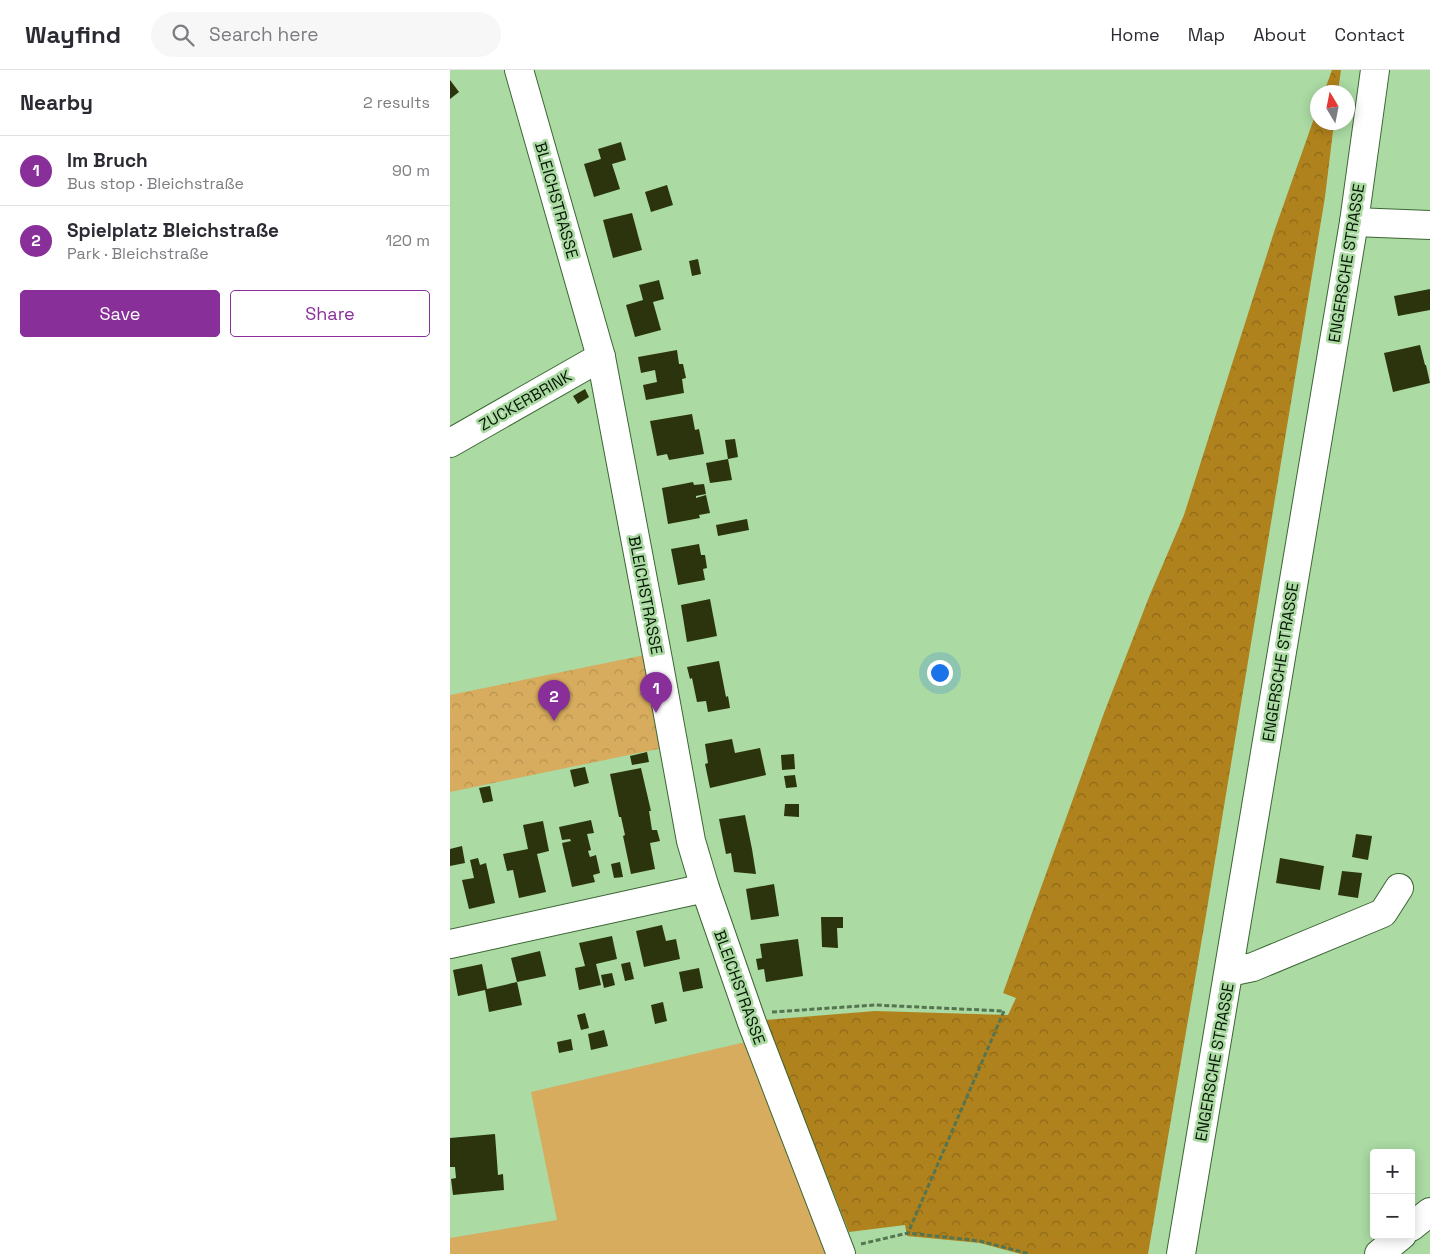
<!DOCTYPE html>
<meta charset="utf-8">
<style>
body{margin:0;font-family:"Space Grotesk",sans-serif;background:#f7f7f7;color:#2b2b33}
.controls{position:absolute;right:15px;bottom:15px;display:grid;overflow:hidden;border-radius:5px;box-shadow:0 2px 12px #0003}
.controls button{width:45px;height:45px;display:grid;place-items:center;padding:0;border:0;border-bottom:1px solid #e1e1e2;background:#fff;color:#2b2b33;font:25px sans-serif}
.compass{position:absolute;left:860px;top:15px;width:45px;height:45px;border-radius:50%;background:#fff;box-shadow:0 2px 12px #0003;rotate:350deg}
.you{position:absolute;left:489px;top:602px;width:18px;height:18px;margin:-12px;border:4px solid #fff;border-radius:50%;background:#1a73e8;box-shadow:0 0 0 8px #1a73e833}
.badge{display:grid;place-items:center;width:32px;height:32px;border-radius:50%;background:#892f9a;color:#fff;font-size:16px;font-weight:700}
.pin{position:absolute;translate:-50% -41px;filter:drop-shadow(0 1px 2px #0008)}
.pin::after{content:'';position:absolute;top:26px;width:18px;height:15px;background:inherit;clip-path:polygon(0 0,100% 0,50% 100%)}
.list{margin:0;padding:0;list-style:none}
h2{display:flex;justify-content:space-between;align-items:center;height:65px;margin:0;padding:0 20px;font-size:21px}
h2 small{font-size:16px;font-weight:400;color:#7c7c81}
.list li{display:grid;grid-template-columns:32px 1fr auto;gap:15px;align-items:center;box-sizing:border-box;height:70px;padding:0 20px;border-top:1px solid #e1e1e2}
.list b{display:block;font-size:19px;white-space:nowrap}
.list p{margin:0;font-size:16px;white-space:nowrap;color:#7c7c81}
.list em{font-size:16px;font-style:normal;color:#7c7c81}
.actions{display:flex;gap:10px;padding:15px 20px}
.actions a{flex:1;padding:11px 0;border:1px solid #892f9a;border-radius:5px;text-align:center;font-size:18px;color:#892f9a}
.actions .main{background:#892f9a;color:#fff}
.icon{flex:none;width:28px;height:28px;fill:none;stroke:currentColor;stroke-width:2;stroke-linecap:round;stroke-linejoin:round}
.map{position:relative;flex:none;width:980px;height:1184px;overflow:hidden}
header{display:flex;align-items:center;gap:30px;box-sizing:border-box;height:70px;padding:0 25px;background:#fff;border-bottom:1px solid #e1e1e2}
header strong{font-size:24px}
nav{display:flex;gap:28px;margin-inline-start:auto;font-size:18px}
.search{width:350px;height:45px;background:#f7f7f7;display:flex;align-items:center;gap:12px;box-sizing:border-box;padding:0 18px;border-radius:28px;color:#7c7c81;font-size:19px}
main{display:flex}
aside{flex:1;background:#fff}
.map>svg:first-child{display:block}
.grass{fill:#d7ac5e}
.forest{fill:url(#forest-crowns)}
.park{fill:url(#park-crowns)}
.building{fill:#2b340c}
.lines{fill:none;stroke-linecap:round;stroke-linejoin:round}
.minor-casing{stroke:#3c6635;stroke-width:30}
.major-casing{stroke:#3c6635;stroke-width:30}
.path{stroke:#557450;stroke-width:3;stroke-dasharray:5 2.5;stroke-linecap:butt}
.minor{stroke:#fff;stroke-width:28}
.major{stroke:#fff;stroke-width:28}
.labels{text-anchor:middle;stroke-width:5;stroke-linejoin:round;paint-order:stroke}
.street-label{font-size:16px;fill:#061604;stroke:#abdaa3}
</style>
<header>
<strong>Wayfind</strong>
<div class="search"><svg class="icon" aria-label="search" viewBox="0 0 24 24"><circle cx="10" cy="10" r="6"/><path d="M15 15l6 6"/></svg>Search here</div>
<nav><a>Home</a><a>Map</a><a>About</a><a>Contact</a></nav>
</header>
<main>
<aside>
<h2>Nearby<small>2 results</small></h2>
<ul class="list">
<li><span class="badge">1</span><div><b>Im Bruch</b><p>Bus stop · Bleichstraße</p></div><em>90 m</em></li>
<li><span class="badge">2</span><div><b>Spielplatz Bleichstraße</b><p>Park · Bleichstraße</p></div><em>120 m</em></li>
</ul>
<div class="actions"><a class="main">Save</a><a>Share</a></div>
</aside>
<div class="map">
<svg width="980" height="1184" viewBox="0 0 980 1184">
<defs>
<pattern id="forest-crowns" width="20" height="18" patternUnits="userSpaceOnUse" patternTransform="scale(1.25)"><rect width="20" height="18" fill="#b0821d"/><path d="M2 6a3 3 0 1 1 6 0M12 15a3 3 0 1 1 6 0" fill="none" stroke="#8d6917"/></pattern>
<pattern id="park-crowns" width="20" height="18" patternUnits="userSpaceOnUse" patternTransform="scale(1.25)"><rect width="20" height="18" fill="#d7ac5e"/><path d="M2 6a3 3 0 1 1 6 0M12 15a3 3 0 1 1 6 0" fill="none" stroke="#b79350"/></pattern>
</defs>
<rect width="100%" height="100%" fill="#abdaa3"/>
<!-- grass -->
<path class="grass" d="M300 971 379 1184H0V1168L107 1150 81 1022Z"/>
<!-- forest -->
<g class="forest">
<path d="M882 0H891L888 22H874Z"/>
<path d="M867 40 868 52 884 53 875 127 756 845 698 1184H571L530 1173 457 1166 455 1155 399 1162 315 950 425 941 558 945 566 928 553 923 654 643 699 527 734 445 825 159Z"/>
</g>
<!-- park -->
<path class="park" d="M195 585 213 678 0 722V625Z"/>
<!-- building -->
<g class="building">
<path d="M0 10 9 22 0 29Z"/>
<path d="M171 72 176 90 162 94 170 119 144 127 134 94 151 89 148 79Z"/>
<path d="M217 115 223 135 201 142 195 122Z"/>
<path d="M182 143 192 180 163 188 153 150Z"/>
<path d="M248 189 251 204 242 206 239 191Z"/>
<path d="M209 210 214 229 203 232 211 260 185 267 176 235 193 230 189 215Z"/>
<path d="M980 219V240L948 246 944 226Z"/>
<path d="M970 275 975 295H976L980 313 943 322 934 283Z"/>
<path d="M227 280 229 294H233L236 308 232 309 234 323 196 330 193 315 207 312 205 300 191 303 188 287Z"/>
<path d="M135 319 139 327 128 334 123 326Z"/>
<path d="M242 344 245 360 249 359 254 384 219 390 217 384 207 386 200 351Z"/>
<path d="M285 369 288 387 278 389 275 370Z"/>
<path d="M278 389 282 410 260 413 256 393Z"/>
<path d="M243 412 244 415 254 414 256 424 246 426V428L256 425 260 443 249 445 250 448 218 454 212 418Z"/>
<path d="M297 449 299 460 268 466 266 455Z"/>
<path d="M249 474 251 485H255L257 498 253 499 255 510 228 515 221 479Z"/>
<path d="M260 529 267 566 237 572 231 535Z"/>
<path d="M269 591 276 627 278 626 280 638 258 642 256 631 247 632 242 608 240 609 237 597Z"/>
<path d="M282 669 285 683 310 678 316 705 260 718 255 694 258 693 255 674Z"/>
<path d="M197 682 199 692 182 695 180 686Z"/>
<path d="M344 684 345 699 332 700 331 685Z"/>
<path d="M135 697 139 713 124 717 120 700Z"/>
<path d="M191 698 201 741H199L202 760H207L210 771 200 773 205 799 181 804 173 766 175 765 171 747H169L160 704Z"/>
<path d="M345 705 347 717 336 718 334 706Z"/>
<path d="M40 716 43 731 33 733 29 718Z"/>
<path d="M335 734H349V747L334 746Z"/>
<path d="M295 745 302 779 306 804 284 802 281 783 276 784 269 749Z"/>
<path d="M141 750 144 763 137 764 141 780 138 781 140 787 146 785 150 803 143 805 145 812 122 817 112 773 121 771 120 769 112 770 109 757Z"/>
<path d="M93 751 99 781 87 784 96 822 69 828 63 800 57 801 53 784 78 779 73 755Z"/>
<path d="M906 764 922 766 918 790 902 787Z"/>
<path d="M12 776 15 793 0 796V779Z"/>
<path d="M28 788 30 795 36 793 45 833 19 839 12 810 24 808 20 790Z"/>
<path d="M830 788 874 796 870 820 826 813Z"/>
<path d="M170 792 173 807 164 808 161 794Z"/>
<path d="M892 801 912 803 908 828 888 825Z"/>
<path d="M324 814 329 846 301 850 296 819Z"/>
<path d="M371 847H393V858H387L388 878 372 877Z"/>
<path d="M212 855 216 871 226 869 230 889 194 897 186 861Z"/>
<path d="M162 866 167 889 146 894 151 915 129 920 125 898 135 896 129 873Z"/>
<path d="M348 869 353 906 316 912 314 899 308 900 306 889 312 888 310 874Z"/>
<path d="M90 881 96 906 67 912 61 888Z"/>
<path d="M180 892 184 909 175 911 171 894Z"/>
<path d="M32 894 37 919 67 912 72 935 39 942 35 920 8 926 3 900Z"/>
<path d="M249 898 253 918 233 922 229 902Z"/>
<path d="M162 903 165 915 154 918 151 905Z"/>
<path d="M213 932 217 951 205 954 201 935Z"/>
<path d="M135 943 139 958 131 960 127 945Z"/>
<path d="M154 960 158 976 141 980 138 964Z"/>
<path d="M121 969 123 980 109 983 107 972Z"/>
<path d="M45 1064 48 1105 53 1104 54 1120 3 1125 1 1109 6 1108 5 1097H0V1068Z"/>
</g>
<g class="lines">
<defs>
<g id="minor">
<path d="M69 0 151 287 209 595 241 771 255 818 302 953 391 1184"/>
<path d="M904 152 980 155"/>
<path d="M0 373 151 287"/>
<path d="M0 874 255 818"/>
<path d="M779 902 803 897 933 843 949 818"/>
<path d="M961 1157 980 1142"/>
<path d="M929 1184 952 1165"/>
</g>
<path id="major" d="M731 1184 904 152 925 0"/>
</defs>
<!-- minor casing -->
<use href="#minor" class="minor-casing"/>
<!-- major casing -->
<use href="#major" class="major-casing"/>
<!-- path -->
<g class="path">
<path d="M322 942 425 935 554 941 458 1163"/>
<path d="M411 1174 458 1163 530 1171 580 1184"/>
</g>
<!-- minor -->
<use href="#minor" class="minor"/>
<!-- major -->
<use href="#major" class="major"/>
</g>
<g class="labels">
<!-- street labels -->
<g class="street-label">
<text transform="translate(107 130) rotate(74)" y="6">BLEICHSTRASSE</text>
<text transform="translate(896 193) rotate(-81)" y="6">ENGERSCHE STRASSE</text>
<text transform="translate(75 330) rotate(-30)" y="6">ZUCKERBRINK</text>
<text transform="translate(196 525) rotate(79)" y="6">BLEICHSTRASSE</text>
<text transform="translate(830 592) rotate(-81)" y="6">ENGERSCHE STRASSE</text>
<text transform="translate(290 917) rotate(70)" y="6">BLEICHSTRASSE</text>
<text transform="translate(764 992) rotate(-80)" y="6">ENGERSCHE STRASSE</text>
</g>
</g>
</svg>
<div class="controls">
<button>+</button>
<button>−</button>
</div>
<svg class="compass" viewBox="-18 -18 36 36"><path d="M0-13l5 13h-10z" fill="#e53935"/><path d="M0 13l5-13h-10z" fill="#7c7c81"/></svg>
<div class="you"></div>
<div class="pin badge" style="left:206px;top:643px">1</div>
<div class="pin badge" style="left:104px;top:651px">2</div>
</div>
</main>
